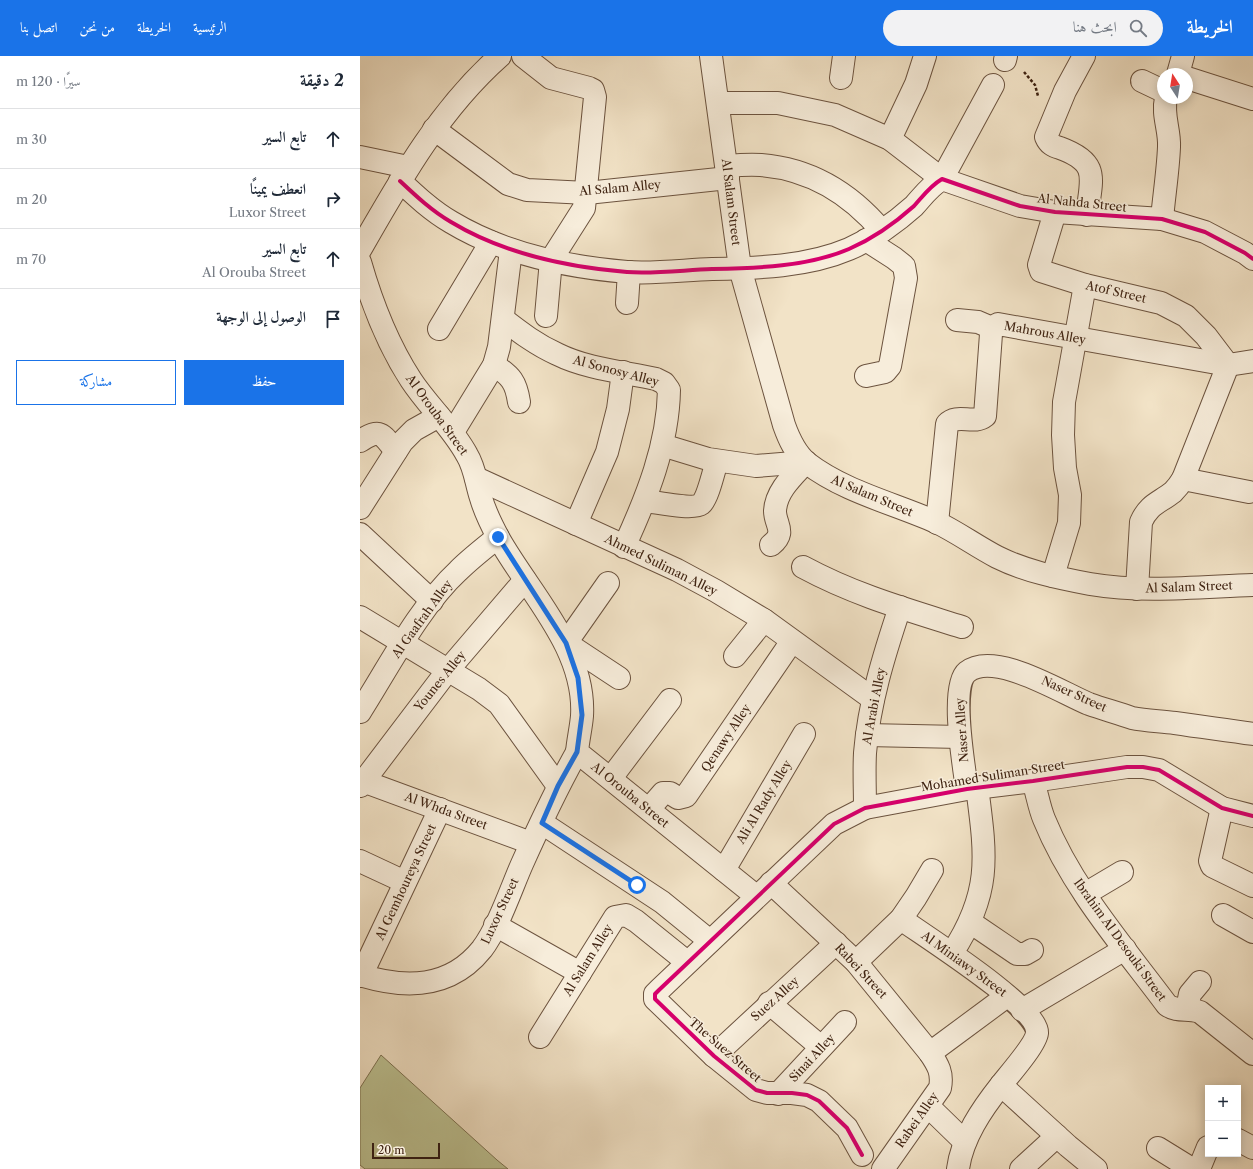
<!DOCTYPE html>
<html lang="ar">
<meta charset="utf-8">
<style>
body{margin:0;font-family:"Libre Caslon Text",Amiri,serif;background:#f2f2f3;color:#1f2937;direction:rtl}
.controls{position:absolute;right:12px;bottom:12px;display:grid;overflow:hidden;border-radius:0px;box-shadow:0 2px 10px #0003}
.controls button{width:36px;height:36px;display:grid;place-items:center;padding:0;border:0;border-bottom:1px solid #e0e1e3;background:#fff;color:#1f2937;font:20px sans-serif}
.compass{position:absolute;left:797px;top:12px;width:36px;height:36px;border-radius:50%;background:#fff;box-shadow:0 2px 10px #0003;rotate:348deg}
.scale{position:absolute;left:12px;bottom:10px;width:68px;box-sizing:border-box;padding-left:4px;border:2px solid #3f2312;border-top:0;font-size:11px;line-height:14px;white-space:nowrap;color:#3f2312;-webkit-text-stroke:3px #f7eddb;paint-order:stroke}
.stop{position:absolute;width:12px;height:12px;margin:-9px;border:3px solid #1a73e8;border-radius:50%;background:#fff}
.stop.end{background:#1a73e8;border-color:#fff;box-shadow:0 1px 4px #0008}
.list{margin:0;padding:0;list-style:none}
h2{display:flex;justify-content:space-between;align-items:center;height:52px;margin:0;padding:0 16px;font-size:17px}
h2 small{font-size:13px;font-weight:400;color:#747a83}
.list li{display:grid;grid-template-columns:26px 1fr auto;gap:12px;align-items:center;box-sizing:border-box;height:60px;padding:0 16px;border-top:1px solid #e0e1e3}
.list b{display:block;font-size:15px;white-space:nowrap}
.list p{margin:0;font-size:13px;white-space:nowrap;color:#747a83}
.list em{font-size:13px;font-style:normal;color:#747a83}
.actions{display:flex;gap:8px;padding:12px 16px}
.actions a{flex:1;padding:9px 0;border:1px solid #1a73e8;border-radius:0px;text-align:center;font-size:14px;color:#1a73e8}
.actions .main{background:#1a73e8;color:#fff}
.icon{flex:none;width:22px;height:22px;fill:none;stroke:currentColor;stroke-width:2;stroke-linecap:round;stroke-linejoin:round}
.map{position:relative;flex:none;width:893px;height:1113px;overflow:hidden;direction:ltr}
header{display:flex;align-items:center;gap:24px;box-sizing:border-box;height:56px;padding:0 20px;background:#1a73e8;color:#fff}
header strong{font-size:19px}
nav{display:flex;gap:22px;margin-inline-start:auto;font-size:14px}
.search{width:280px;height:36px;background:#f2f2f3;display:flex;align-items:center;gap:10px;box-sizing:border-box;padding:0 14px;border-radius:22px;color:#747a83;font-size:15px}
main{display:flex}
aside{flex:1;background:#fff}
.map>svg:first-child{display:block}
.green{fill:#bdc394;stroke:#7e7353}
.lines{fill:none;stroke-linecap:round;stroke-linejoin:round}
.minor-casing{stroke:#6c533f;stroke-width:24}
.path{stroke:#3f2312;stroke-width:2.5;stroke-dasharray:3 2;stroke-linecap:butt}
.minor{stroke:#f7eddb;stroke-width:22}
.cycleway-casing{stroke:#f7eddb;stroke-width:6}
.cycleway{stroke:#d6006c;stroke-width:4}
.route{stroke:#1a73e8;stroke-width:5}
.labels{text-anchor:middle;stroke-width:3;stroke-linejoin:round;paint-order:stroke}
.street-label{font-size:12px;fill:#3f2312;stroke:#f7eddb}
</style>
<header>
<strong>الخريطة</strong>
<div class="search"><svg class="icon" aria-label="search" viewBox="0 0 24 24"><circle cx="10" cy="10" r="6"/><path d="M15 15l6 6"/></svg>ابحث هنا</div>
<nav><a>الرئيسية</a><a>الخريطة</a><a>من نحن</a><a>اتصل بنا</a></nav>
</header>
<main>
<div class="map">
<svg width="893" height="1113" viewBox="0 0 893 1113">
<rect width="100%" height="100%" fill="#f2e3c7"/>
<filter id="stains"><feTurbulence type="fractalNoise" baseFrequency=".005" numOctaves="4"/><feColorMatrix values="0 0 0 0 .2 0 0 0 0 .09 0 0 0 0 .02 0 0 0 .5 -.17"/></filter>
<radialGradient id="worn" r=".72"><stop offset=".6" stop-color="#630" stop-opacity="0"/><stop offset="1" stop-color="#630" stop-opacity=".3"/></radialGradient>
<!-- green -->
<path class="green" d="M21 999 137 1104 148 1113H5L0 1109V1032Z"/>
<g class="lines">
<defs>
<g id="minor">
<path d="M163 0 191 22 229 32 233 34 235 41 224 152 191 204 186 260"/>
<path d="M351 0 380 212 424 369C429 383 435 397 447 407 485 436 533 447 576 466 597 476 616 490 637 501 665 515 698 522 730 528 783 537 839 531 893 529"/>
<path d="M724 0 705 35 686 81C689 88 693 90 700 92 741 107 731 123 727 159"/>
<path d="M645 4 646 0"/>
<path d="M818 18 823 0"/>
<path d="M481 22 484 0"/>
<path d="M827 22 893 43"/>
<path d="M782 25 803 35"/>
<path d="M358 47H418L475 59 530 83 582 123 633 29"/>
<path d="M74 73 148 128 167 134 227 137 368 122"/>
<path d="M530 83 556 28 565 0"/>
<path d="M0 101 48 111"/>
<path d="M367 110C378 109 390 108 401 109 451 113 490 137 522 175"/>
<path d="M40 125C56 140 72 155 91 166 144 198 206 211 267 216 295 218 324 214 352 213 397 212 447 211 489 193 512 183 535 167 554 150 563 140 570 130 582 123L660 150 695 156 802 163 845 176 885 197 893 203"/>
<path d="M695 156 679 209 681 215 725 229 801 247 826 260 846 280 868 309 823 423C820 428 817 432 813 436 799 447 789 448 781 466L777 533"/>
<path d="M802 163C804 140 808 115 809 91 810 74 802 59 806 42"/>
<path d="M506 184 534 202 544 210 546 222 530 310 525 316 506 320"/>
<path d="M0 194C40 124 79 54 140 0"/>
<path d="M0 206C12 248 27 287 51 324 68 350 92 371 107 399 115 412 116 427 121 442 125 456 132 470 139 483 170 538 226 593 222 660 221 672 218 684 217 696L396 840"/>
<path d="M267 247 269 216"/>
<path d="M143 263C161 277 177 289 197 298 227 313 264 316 296 323L304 327 309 334C308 389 287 441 264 491"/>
<path d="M597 264 618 266 632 272"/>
<path d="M79 273 131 186"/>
<path d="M134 309C151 320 156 326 159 346"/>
<path d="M93 376 134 309 139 291 151 194"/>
<path d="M0 385C21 371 22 379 36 395"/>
<path d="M302 389 348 403 396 410 446 406"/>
<path d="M116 422 317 514 356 535 404 564 513 643"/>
<path d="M823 423 889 436"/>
<path d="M285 445C296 446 333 454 341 448 348 442 354 414 357 405"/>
<path d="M0 452 42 386 54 374 79 360"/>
<path d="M577 467 587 368C597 357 614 369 625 360L631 278 632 272 638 268 868 309 893 305"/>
<path d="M216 468 247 396 258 353 263 316"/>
<path d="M0 478 72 545"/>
<path d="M411 489C427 476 415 469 415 455 416 435 433 420 446 406"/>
<path d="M443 511C495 539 545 553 602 571"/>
<path d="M693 520 709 467 710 439 705 412 703 379 704 346 725 229"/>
<path d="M248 527 206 587 259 622"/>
<path d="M0 561 119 633 139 648 198 730"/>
<path d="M375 600 404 564"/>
<path d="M0 656C28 612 60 550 98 515 110 503 124 492 138 481"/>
<path d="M507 679 600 681"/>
<path d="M251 722 310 644"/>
<path d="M0 724 171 787"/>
<path d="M673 725C677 737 679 751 684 763 712 832 763 890 807 949 818 957 828 951 840 956L893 998"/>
<path d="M0 730 88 614 165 524"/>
<path d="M607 733C604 711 590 630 607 616 634 594 702 637 729 648 743 653 758 657 772 662 786 665 801 665 815 667 841 671 867 674 893 678"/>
<path d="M505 752C505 734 504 715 505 697 509 647 524 599 540 551"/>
<path d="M862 752 850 805 852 810 893 830"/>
<path d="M289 753 303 737H310L318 742 326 740 432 585"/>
<path d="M182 767 302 846 350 885"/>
<path d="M0 805 45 826"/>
<path d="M364 814 444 678"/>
<path d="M411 827 496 906 570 997C578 1009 583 1017 580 1032L523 1113"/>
<path d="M725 838 762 816"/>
<path d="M863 859 893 876"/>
<path d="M541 863C563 879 679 952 677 977 676 988 649 1019 641 1029L708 1090 736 1113"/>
<path d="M610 866 657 898H665L672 894"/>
<path d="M135 869 220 917"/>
<path d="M592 897C632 836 626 800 617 731"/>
<path d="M496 906 541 863 556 841 572 814"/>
<path d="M0 919C45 933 90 933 122 893 138 872 151 833 162 808 179 770 197 732 217 696"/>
<path d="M1 920 80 753"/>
<path d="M409 947 461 991"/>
<path d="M827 953 830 938 840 926"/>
<path d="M662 954 765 893"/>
<path d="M180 981 255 861 266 859 276 865 327 906"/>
<path d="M570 997 647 940"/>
<path d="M354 1000 476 887"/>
<path d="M418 1038 485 966"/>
<path d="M568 1050 605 1086"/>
<path d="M878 1084 893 1092"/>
<path d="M798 1092 832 1113"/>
<path d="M502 1099 487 1072 459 1045 447 1039 432 1037H407L396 1034 354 1000 295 943V938L299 934 474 768 505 752 607 733 673 725 767 711H783L799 714 862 752 893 760"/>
<path d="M598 1113C602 1082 622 1053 641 1029"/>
<path d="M661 1113 697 1080"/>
<path d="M839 1113 848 1091"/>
</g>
</defs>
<!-- minor casing -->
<use href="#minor" class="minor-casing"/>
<!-- path -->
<path class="path" d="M664 16 675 29 678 40"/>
<!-- minor -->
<use href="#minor" class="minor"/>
<defs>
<g id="cycleway">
<path d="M40 125C56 140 72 155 91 166 144 198 206 211 267 216 295 218 324 214 352 213 397 212 447 211 489 193 512 183 535 167 554 150 563 140 570 130 582 123L660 150 695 156 802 163 845 176 885 197 893 203"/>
<path d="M502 1099 487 1072 459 1045 447 1039 432 1037H407L396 1034 354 1000 295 943V938L299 934 474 768 505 752 607 733 673 725 767 711H783L799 714 862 752 893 760"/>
</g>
</defs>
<!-- cycleway casing -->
<use href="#cycleway" class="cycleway-casing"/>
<!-- cycleway -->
<use href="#cycleway" class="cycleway"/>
</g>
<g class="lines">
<!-- route -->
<path class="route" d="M138 481 206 587 218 622 222 659 217 696 198 730 182 767 277 829"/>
</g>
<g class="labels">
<!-- street labels -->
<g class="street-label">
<text transform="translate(260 132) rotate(-5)" y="4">Al Salam Alley</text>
<text transform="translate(371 146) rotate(83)" y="4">Al Salam Street</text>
<text transform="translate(722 147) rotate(6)" y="4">Al Nahda Street</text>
<text transform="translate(756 236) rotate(13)" y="4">Atof Street</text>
<text transform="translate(685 277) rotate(10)" y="4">Mahrous Alley</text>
<text transform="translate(256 315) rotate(15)" y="4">Al Sonosy Alley</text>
<text transform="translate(77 359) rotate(54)" y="4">Al Orouba Street</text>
<text transform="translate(512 440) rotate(23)" y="4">Al Salam Street</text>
<text transform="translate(301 509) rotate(26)" y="4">Ahmed Suliman Alley</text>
<text transform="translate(829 531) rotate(-2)" y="4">Al Salam Street</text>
<text transform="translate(62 563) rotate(-54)" y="4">Al Gaafrah Alley</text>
<text transform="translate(80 625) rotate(-51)" y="4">Younes Alley</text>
<text transform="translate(714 638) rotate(24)" y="4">Naser Street</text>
<text transform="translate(514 650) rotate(-79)" y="4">Al Arabi Alley</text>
<text transform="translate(602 674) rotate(-94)" y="4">Naser Alley</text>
<text transform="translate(366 682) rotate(-56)" y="4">Qenawy Alley</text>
<text transform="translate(633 720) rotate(-9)" y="4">Mohamed Suliman Street</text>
<text transform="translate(270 739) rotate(39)" y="4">Al Orouba Street</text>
<text transform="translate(404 746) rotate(-59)" y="4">Ali Al Rady Alley</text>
<text transform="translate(86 755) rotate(20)" y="4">Al Whda Street</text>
<text transform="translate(46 826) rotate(-65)" y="4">Al Gemhoureya Street</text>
<text transform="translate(140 855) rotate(-65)" y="4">Luxor Street</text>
<text transform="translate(760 884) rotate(54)" y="4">Ibrahim Al Desouki Street</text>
<text transform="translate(228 904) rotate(-58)" y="4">Al Salam Alley</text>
<text transform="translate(604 908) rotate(36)" y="4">Al Miniawy Street</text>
<text transform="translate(501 915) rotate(47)" y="4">Rabei Street</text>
<text transform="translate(415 943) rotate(-42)" y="4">Suez Alley</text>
<text transform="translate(365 994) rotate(41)" y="4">The Suez Street</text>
<text transform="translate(452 1002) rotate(-47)" y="4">Sinai Alley</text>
<text transform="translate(557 1064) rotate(-55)" y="4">Rabei Alley</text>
</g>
</g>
<rect width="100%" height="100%" filter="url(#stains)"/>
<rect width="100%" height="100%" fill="url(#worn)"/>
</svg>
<div class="controls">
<button>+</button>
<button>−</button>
</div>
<svg class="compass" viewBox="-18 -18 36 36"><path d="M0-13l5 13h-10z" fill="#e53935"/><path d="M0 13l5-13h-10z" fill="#747a83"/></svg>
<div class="scale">20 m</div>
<div class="stop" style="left:277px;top:829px"></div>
<div class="stop end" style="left:138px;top:481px"></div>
</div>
<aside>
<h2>2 دقيقة<small>سيرًا · 120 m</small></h2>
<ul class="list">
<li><svg class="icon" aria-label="ahead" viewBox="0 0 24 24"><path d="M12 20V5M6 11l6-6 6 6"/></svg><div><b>تابع السير</b></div><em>30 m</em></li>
<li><svg class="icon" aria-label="right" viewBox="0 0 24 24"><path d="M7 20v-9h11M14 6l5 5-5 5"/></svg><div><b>انعطف يمينًا</b><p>Luxor Street</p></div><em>20 m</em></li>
<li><svg class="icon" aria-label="ahead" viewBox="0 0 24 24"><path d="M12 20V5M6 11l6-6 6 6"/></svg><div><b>تابع السير</b><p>Al Orouba Street</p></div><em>70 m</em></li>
<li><svg class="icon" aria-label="arrive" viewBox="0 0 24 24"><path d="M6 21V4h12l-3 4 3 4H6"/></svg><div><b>الوصول إلى الوجهة</b></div></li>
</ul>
<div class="actions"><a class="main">حفظ</a><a>مشاركة</a></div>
</aside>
</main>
